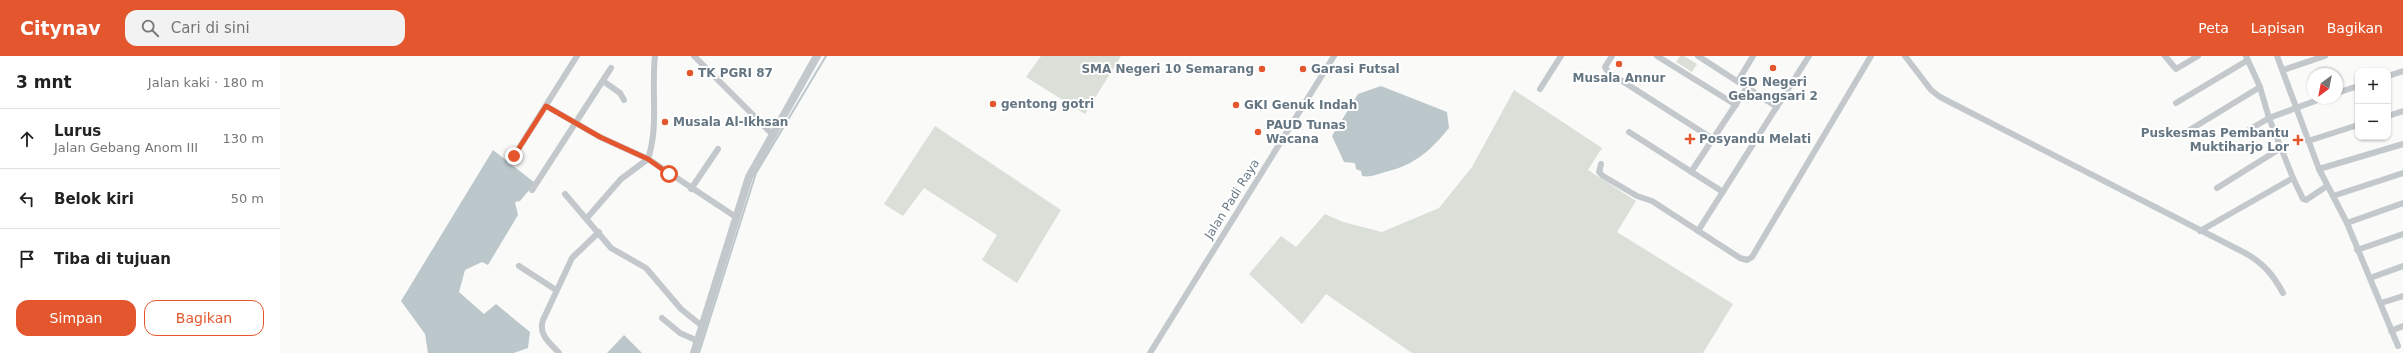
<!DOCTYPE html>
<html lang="id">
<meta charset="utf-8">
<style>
body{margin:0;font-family:"DejaVu Sans",sans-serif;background:#f2f2f2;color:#222}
.controls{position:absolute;right:12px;top:12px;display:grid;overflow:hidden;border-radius:8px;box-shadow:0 1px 3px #0004}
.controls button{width:36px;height:36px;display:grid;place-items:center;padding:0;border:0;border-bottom:1px solid #e0e0e0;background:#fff;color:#222;font:20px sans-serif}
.compass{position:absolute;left:2027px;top:12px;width:36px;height:36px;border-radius:50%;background:#fff;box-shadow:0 1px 3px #0004;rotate:212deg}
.stop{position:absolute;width:12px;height:12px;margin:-9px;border:3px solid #e4572e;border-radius:50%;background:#fff}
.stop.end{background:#e4572e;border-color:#fff;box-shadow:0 1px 4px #0008}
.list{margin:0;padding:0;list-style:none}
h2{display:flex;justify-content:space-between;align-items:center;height:52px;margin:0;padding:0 16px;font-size:17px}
h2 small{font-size:13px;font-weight:400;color:#767676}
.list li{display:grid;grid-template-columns:26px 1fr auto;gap:12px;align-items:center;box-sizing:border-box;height:60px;padding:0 16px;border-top:1px solid #e0e0e0}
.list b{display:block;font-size:15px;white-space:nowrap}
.list p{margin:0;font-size:13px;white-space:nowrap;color:#767676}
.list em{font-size:13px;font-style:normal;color:#767676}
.actions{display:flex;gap:8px;padding:12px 16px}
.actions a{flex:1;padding:9px 0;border:1px solid #e4572e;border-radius:12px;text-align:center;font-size:14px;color:#e4572e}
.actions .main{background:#e4572e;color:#fff}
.icon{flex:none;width:22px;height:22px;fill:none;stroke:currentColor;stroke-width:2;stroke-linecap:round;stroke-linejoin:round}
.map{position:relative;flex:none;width:2123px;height:297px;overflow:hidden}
header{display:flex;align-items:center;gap:24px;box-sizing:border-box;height:56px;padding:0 20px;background:#e4572e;color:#fff}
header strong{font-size:19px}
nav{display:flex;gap:22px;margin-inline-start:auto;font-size:14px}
.search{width:280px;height:36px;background:#f2f2f2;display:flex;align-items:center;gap:10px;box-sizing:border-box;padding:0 14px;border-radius:12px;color:#767676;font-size:15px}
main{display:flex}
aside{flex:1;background:#fff}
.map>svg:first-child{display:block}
.green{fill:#dadfd7}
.water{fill:#bbc7cb}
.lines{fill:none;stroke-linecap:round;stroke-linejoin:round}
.stream{stroke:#bbc7cb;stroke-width:2}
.minor{stroke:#c3c8cc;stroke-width:6}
.tertiary{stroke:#c3c8cc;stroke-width:8}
.route{stroke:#e4572e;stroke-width:5}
.poi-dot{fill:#e4572e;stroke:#fff;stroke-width:1.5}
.labels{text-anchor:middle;stroke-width:4;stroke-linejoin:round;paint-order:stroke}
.poi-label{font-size:12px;font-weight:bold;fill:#657683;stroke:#fff;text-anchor:start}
.street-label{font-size:12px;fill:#657683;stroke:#fff}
</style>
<header>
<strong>Citynav</strong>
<div class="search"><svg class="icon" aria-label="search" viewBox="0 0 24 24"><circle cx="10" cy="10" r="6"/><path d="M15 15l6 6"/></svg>Cari di sini</div>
<nav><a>Peta</a><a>Lapisan</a><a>Bagikan</a></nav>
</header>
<main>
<aside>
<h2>3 mnt<small>Jalan kaki · 180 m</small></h2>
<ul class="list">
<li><svg class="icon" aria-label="ahead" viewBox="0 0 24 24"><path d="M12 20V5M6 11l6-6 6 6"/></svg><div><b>Lurus</b><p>Jalan Gebang Anom III</p></div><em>130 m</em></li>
<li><svg class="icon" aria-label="left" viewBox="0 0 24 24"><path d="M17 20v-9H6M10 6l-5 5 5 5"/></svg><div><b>Belok kiri</b></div><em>50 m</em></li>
<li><svg class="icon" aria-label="arrive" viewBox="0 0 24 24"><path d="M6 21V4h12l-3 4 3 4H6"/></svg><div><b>Tiba di tujuan</b></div></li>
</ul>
<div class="actions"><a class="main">Simpan</a><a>Bagikan</a></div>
</aside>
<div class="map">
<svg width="2123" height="297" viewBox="0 0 2123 297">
<rect width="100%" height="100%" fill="#fafaf8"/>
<!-- green -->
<g class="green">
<path d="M761 0H841L805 58 746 21Z"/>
<path d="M1400 0H1404L1417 8 1412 16 1396 6Z"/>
<path d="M1234 34 1322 92 1308 114 1356 145 1337 176 1453 248 1423 297H1132L1046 238 1022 268 969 218 1001 180 1016 191 1045 158 1063 166 1102 176 1159 152 1192 111Z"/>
<path d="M655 70 781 154 737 227 702 204 717 179 644 132 623 160 604 148Z"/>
</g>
<!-- water -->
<g class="water">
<path d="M1101 30 1167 56 1169 72C1152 93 1136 108 1109 115 1100 117 1091 122 1082 120L1081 115 1076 113 1075 107 1064 106 1052 80 1078 38Z"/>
<path d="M213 94 255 127 240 145 235 146 238 159 208 209 202 206 185 214 179 236 204 258 216 248 250 276 248 292 234 297H148L145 278 121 245Z"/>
<path d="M344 279 362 297H326H327Z"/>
</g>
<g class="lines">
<!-- stream -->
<path class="stream" d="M419 297 476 117 546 0"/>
<!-- minor -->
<g class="minor">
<path d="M414 0 492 78"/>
<path d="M1332 0 1325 11 1328 16 1433 83"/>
<path d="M1377 0 1456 49"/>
<path d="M1418 0 1497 51"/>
<path d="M1625 0 1651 34 1660 41 1967 198C1985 209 1993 219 2003 237"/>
<path d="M1885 0 1896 13 1918 0"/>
<path d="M1997 0 2039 113 2067 167 2118 290"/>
<path d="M2003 14 2045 0"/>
<path d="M2108 20 2123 15"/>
<path d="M323 25 340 37 344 44"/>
<path d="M1458 25 1473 0"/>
<path d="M1260 33 1281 0"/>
<path d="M2057 37 2078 30"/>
<path d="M1896 47 1968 4"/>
<path d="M266 50 320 81 368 103 456 161"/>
<path d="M2108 60 2123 55"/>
<path d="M1908 75 1980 31"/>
<path d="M1349 76 1443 136"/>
<path d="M1962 78 1989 62 2043 42"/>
<path d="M2028 85 2078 69"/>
<path d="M234 100 297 0"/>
<path d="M1321 108 1319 116 1323 120 1357 140 1372 145 1460 202 1467 204 1472 201 1591 0"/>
<path d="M2039 113 2123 88"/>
<path d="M1411 116 1468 30"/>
<path d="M2013 122 2023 143 2026 144 2047 130"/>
<path d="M1937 132 2001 92"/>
<path d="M411 133 438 93"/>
<path d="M252 134 331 12"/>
<path d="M285 138 331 192 366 212 401 253 422 270"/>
<path d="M2053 140 2123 117"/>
<path d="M307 162 341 123 368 103C379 70 371 34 375 0"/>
<path d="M2067 167 2123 147"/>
<path d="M1418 175 1529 0"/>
<path d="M1920 175 2013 122 1989 62 1980 31 1966 0"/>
<path d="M2077 194 2123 178"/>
<path d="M239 210 276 234"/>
<path d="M2090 222 2123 210"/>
<path d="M2101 247 2123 240"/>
<path d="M382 262 400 277 418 285"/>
<path d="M2111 275 2123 270"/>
<path d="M279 297C270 287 258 279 263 264L292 202 319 176"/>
<path d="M870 297 1054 0"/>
</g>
<!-- tertiary -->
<path class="tertiary" d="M414 297 469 121 537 0"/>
</g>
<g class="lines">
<!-- route -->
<path class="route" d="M234 100 266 50 320 81 368 103 389 118"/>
</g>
<!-- markers -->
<g class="poi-dot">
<circle cx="1339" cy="8" r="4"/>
<circle cx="1493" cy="12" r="4"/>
<circle cx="982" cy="13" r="4"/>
<circle cx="1023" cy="13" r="4"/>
<circle cx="410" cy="17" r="4"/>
<circle cx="713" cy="48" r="4"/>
<circle cx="956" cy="49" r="4"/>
<circle cx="385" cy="66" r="4"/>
<circle cx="978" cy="76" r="4"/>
<path d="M1408 77h4v4h4v4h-4v4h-4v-4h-4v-4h4z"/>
<path d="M2016 78h4v4h4v4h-4v4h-4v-4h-4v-4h4z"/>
</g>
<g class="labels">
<!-- poi labels -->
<g class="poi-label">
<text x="974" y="17" text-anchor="end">SMA Negeri 10 Semarang</text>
<text x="1031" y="17">Garasi Futsal</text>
<text x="418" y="21">TK PGRI 87</text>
<text x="1339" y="26" text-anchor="middle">Musala Annur</text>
<text x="1493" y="30" text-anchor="middle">SD Negeri<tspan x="1493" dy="14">Gebangsari 2</tspan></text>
<text x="721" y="52">gentong gotri</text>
<text x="964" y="53">GKI Genuk Indah</text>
<text x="393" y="70">Musala Al-Ikhsan</text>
<text x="986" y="73">PAUD Tunas<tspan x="986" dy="14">Wacana</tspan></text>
<text x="2009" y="81" text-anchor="end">Puskesmas Pembantu<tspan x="2009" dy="14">Muktiharjo Lor</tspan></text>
<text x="1419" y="87">Posyandu Melati</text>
</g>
<!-- street labels -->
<g class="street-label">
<text transform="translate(952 143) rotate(-58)" y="4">Jalan Padi Raya</text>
</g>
</g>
</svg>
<div class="controls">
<button>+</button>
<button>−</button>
</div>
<svg class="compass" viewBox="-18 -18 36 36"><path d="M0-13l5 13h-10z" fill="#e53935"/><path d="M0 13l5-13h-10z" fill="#767676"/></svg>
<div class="stop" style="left:389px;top:118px"></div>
<div class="stop end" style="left:234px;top:100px"></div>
</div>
</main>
